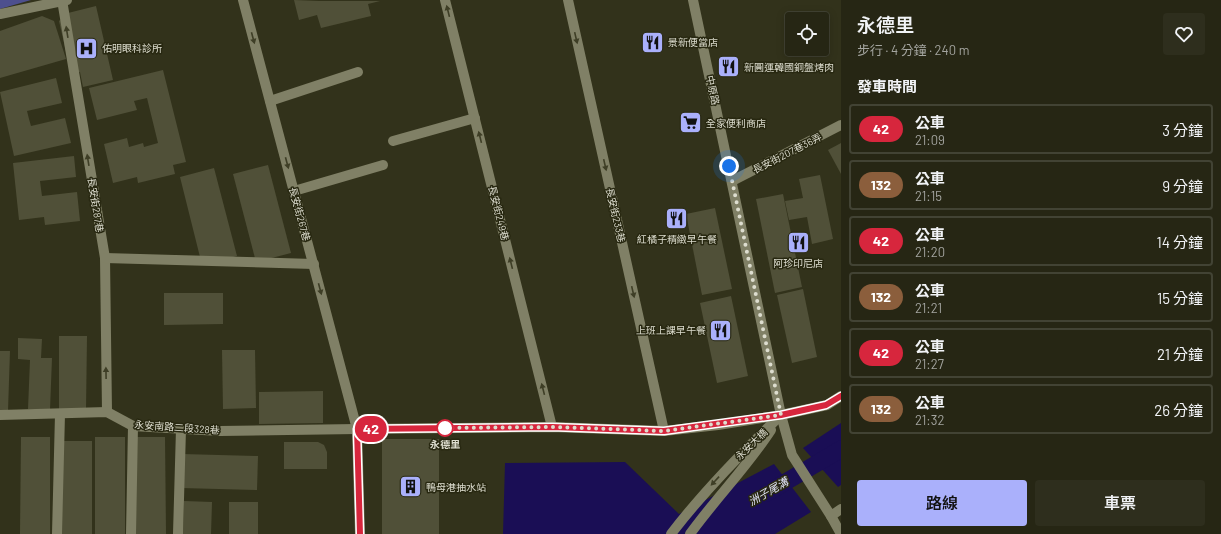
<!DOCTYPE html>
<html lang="zh-TW">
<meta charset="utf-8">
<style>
body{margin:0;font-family:Barlow,"Noto Sans TC",sans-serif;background:#2e2e1d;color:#f1f3f6;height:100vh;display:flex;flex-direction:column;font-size:15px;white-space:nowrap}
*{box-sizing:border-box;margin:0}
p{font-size:13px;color:#a4a5a0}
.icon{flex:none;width:22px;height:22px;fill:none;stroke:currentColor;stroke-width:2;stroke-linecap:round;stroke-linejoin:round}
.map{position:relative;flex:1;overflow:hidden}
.side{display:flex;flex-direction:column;background:#262614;width:380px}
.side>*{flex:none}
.badge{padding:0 8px;border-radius:13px;font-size:14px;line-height:26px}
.fabs{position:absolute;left:785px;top:12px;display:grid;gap:8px}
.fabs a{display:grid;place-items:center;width:44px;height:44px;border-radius:4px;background:#262614;box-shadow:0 2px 10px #0003,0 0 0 1px #424334;font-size:20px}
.you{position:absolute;width:20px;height:20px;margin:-10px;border:3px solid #fff;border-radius:50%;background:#1a73e8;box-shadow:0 0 0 6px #1a73e833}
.map>.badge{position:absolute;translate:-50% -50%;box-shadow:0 0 0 2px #fff}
h2{padding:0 16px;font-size:15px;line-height:36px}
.round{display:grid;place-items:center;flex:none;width:42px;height:42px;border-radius:4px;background:#2e2e1d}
.summary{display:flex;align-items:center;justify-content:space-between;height:68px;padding:0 16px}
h1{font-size:19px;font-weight:600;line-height:30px}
.button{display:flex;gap:8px;margin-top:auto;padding:8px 16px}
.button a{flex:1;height:46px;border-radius:4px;background:#aab0fb;color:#111;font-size:16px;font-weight:600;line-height:46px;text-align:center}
.button a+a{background:#2e2e1d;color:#f1f3f6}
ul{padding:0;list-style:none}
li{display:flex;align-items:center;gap:12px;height:50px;margin:0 8px 6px;padding:0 8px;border:2px solid #424334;border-radius:4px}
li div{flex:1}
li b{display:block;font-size:15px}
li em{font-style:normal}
li .badge{min-width:44px;font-weight:700;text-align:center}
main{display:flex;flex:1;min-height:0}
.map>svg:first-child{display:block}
</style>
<main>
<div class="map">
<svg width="841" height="534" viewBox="0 0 841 534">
<rect width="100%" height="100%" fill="#32321b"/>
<path fill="#4d4f8e" d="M 0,0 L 31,0 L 0,9 Z"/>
<g fill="#1a0e55">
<path d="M 841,423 L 841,485 L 838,487 L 803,448 Z"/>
<path d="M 625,462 L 679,514 L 774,464 L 811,512 L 775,534 L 503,534 L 505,463 Z"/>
</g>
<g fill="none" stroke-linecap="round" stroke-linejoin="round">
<path stroke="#1a0e55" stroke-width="17" d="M 767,493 L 841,449"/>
</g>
<g fill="#505038">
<path d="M 294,0 L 319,1 L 380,1 L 368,4 L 371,16 L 321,28 L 317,15 L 299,20 Z"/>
<path d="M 96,6 L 113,80 L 83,87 L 80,72 L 71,74 L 59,21 L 68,13 Z"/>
<path d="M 42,16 L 54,21 L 66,59 L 0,78 L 0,31 Z"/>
<path d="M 163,70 L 186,162 L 173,165 L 175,174 L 138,183 L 137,177 L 113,183 L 104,144 L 127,138 L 129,147 L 143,143 L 144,147 L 158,143 L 147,98 L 134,101 L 137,110 L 97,120 L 89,88 Z"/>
<path d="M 56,78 L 62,103 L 27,111 L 29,119 L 31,126 L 65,118 L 71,143 L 14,156 L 0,92 Z"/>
<path d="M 841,143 L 841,174 L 828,150 Z"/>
<path d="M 74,156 L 76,177 L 40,181 L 41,189 L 42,196 L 77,192 L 80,221 L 45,225 L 44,217 L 19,220 L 13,163 Z"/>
<path d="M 268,165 L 291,253 L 256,262 L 233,174 Z"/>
<path d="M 214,168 L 237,256 L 202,265 L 180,177 Z"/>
<path d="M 820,175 L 833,239 L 812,244 L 807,217 L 789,220 L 785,201 L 803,198 L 799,179 Z"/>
<path d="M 783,194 L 802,287 L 775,293 L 756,199 Z"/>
<path d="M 715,208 L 732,289 L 702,295 L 686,214 Z"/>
<path d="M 803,289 L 817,357 L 792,363 L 777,295 Z"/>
<path d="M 164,293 L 223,293 L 223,324 L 164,325 Z"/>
<path d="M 731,296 L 748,376 L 717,383 L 700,303 Z"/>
<path d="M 59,336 L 87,336 L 86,410 L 59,410 Z"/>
<path d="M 18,338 L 42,339 L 41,358 L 52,358 L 50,410 L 28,409 L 30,360 L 18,359 Z"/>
<path d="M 222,350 L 255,350 L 256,408 L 223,409 Z"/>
<path d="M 0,351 L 10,351 L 8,411 L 0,411 Z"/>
<path d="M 323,391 L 323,423 L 259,424 L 259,392 Z"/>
<path d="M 21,437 L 50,437 L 50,534 L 20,534 Z"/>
<rect x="95" y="437" width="30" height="97"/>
<path d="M 136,437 L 165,437 L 166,534 L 136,534 Z"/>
<rect x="382" y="439" width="57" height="95"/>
<rect x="62" y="441" width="30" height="93"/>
<path d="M 284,442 L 318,442 L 324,445 L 327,452 L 327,469 L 284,469 Z"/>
<path d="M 182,454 L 258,456 L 257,490 L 181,488 Z"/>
<path d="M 184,501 L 212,502 L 211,534 L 183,534 Z"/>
<rect x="229" y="502" width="29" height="32"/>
</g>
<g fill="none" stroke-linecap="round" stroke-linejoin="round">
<g stroke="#808066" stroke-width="10">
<path d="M 62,0 L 105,258 L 107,412"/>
<path d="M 243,0 L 357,429"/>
<path d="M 445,0 L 552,427"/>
<path d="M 568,0 L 664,431"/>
<path d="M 270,101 L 358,72"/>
<path d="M 393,141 L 475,118"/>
<path d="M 732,181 L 841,125"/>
<path d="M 294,191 L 383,165"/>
<path d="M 105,258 L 314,264"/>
<path d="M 831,516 L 841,534"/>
<path d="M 57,534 L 60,414"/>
<path d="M 131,534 L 133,426"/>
<path d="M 178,534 L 181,429"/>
</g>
<g stroke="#808066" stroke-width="10">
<path d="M 693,0 L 781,415 L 792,455 L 831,516 L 841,509"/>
<path d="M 0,14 L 67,0"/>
<path d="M 0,415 L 107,412 L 133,426 L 220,431 L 357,429"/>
<path d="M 360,534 L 357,429 L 552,427 L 664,431 L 718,425 L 781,415"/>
</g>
<g stroke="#808066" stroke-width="10">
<path d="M 781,415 L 827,405 L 841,396"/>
<path d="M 671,534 C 704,491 741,453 781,415"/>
<path d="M 690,534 C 716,498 747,467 771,430"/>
</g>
</g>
<defs><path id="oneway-solid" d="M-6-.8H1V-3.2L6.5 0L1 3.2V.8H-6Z"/></defs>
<g fill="#3e3e26">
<use href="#oneway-solid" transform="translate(448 11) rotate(-104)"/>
<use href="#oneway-solid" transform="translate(67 32) rotate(-99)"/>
<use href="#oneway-solid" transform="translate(253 38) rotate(75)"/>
<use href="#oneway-solid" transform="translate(576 38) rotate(77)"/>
<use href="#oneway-solid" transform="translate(480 137) rotate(-104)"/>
<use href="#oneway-solid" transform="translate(88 160) rotate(-99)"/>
<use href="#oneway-solid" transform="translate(287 163) rotate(75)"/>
<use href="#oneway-solid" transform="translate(605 165) rotate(77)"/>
<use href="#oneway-solid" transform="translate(511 263) rotate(-104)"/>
<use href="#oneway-solid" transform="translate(320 289) rotate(75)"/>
<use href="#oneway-solid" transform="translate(633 292) rotate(77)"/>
<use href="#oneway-solid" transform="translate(106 373) rotate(-91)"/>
<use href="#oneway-solid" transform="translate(543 389) rotate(-104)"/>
<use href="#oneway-solid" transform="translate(715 481) rotate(133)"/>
</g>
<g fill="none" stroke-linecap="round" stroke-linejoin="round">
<defs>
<path id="line" d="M 360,534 L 357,429 L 552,427 L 664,431 L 781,415 L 826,405 L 841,396"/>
</defs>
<use href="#line" stroke="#fff" stroke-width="9"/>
<use href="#line" stroke="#d7263d" stroke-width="6"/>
<path stroke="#ddddcf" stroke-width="4" stroke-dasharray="0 7.2" d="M 445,428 L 552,427 L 664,431 L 781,415 L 729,166"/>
</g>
<defs>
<symbol id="restaurant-square" viewBox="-11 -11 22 22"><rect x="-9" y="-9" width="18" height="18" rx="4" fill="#aab0fb" stroke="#282811"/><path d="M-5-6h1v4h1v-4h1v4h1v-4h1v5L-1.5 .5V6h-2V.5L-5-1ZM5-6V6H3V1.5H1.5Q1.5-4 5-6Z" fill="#111"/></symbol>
<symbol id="hospital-square" viewBox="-11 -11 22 22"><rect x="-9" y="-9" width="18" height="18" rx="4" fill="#aab0fb" stroke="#282811"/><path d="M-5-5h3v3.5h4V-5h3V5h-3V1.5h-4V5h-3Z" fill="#111"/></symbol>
<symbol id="supermarket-square" viewBox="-11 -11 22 22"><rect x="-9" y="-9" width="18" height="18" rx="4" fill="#aab0fb" stroke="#282811"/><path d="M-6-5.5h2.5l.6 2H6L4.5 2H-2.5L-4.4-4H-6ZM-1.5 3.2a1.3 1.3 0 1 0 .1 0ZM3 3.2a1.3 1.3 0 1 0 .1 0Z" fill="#111"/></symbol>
<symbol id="building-square" viewBox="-11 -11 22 22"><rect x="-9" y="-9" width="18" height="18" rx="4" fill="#aab0fb" stroke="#282811"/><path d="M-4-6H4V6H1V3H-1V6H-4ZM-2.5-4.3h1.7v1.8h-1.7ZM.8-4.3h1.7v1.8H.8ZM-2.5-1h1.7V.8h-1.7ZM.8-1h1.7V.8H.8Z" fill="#111"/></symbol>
</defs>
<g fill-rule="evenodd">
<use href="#restaurant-square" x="640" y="30" width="25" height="25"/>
<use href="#hospital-square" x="74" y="36" width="25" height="25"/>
<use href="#restaurant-square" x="716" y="54" width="25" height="25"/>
<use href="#supermarket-square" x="678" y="110" width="25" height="25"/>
<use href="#restaurant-square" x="664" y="206" width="25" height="25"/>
<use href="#restaurant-square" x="786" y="230" width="25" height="25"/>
<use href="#restaurant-square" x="708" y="318" width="25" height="25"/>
<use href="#building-square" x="398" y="474" width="25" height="25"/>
</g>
<circle fill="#fff" stroke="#d7263d" stroke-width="2" cx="445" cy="428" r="8"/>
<g text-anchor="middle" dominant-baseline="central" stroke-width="3" stroke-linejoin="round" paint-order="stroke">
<g font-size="10" fill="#ddddcf" stroke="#282811" text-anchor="start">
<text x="668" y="42">景新便當店</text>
<text x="102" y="48">佑明眼科診所</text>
<text x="744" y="67">新圓運韓國銅盤烤肉</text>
<text x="706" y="123">全家便利商店</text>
<text x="677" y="239" text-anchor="middle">紅橘子精緻早午餐</text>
<text x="798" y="263" text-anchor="middle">阿珍印尼店</text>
<text x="706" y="330" text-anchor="end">上班上課早午餐</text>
<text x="426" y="487">鴨母港抽水站</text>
</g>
<g font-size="10" fill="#ddddcf" stroke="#282811">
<text transform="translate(713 90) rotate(78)">中原路</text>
<text transform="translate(787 153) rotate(-27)">長安街207巷36弄</text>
<text transform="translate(96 205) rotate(81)">長安街287巷</text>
<text transform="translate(499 213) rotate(76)">長安街249巷</text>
<text transform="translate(300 214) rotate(75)">長安街267巷</text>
<text transform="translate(616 215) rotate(77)">長安街233巷</text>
<text transform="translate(177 427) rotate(4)">永安南路二段328巷</text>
<text transform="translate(751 444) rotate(-44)">永安大橋</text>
</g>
<g font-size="10" font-weight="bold" fill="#ddddcf" stroke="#282811">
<text x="445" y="444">永德里</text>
</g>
<g font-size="11" font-style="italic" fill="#dfe1f7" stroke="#282811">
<text transform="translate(768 491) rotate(-30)">洲子尾溝</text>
</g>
</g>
</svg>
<div class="fabs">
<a><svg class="icon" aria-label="locate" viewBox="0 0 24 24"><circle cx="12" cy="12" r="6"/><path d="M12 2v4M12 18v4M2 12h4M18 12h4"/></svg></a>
</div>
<div class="you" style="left:729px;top:166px"></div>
<b class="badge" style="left:371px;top:429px;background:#d7263d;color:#fff">42</b>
</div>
<section class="side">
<div class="summary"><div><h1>永德里</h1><p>步行 · 4 分鐘 · 240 m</p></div><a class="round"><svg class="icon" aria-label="heart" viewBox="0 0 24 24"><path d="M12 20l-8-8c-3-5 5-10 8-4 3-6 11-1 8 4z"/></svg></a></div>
<h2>發車時間</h2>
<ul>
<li><span class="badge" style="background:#d7263d;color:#fff">42</span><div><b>公車</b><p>21:09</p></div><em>3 分鐘</em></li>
<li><span class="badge" style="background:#8b5e3c;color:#fff">132</span><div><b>公車</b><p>21:15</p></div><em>9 分鐘</em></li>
<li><span class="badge" style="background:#d7263d;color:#fff">42</span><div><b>公車</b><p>21:20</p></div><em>14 分鐘</em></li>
<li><span class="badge" style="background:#8b5e3c;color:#fff">132</span><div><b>公車</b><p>21:21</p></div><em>15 分鐘</em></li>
<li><span class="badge" style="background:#d7263d;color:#fff">42</span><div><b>公車</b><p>21:27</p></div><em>21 分鐘</em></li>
<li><span class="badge" style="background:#8b5e3c;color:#fff">132</span><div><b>公車</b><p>21:32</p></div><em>26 分鐘</em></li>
</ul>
<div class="button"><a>路線</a><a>車票</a></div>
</section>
</main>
